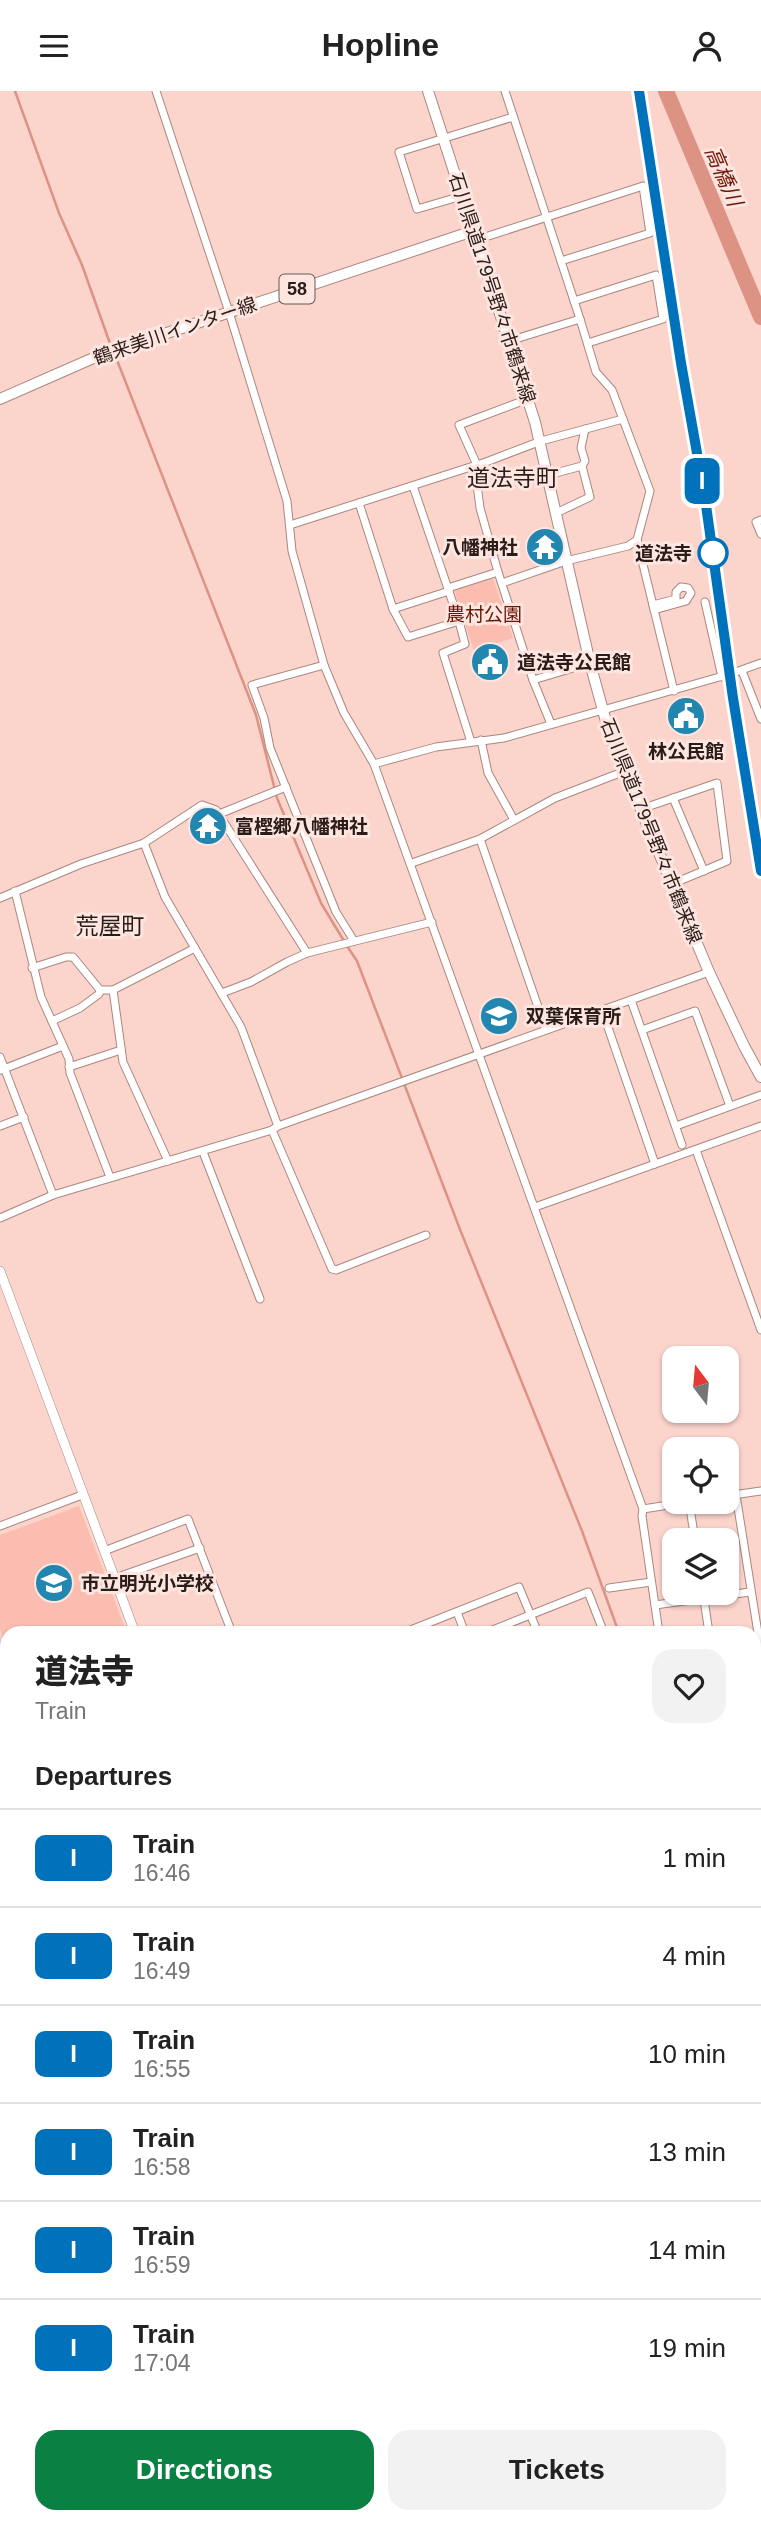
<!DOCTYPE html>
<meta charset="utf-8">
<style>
body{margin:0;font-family:Helvetica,"Noto Sans JP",sans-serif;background:#f2f2f2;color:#222;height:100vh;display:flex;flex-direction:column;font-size:26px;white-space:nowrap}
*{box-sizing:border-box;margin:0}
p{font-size:23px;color:#767676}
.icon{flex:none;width:38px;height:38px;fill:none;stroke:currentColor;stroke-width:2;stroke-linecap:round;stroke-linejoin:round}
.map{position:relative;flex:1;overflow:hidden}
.drawer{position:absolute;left:0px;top:1535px;width:761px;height:898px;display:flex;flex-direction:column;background:#fff;border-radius:21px 21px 0 0;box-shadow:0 2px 5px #0004}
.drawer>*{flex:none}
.badge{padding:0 14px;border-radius:10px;font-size:24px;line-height:46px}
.needle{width:46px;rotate:344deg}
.buttons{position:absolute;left:662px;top:1255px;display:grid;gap:14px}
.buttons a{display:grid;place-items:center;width:77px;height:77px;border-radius:14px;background:#fff;box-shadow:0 2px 5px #0004;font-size:35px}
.map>.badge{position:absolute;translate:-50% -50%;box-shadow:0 0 0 4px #fff}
h2{padding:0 35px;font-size:26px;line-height:63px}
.round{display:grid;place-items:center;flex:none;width:74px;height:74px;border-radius:21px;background:#f2f2f2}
.summary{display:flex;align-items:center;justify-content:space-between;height:119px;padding:0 35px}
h1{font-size:33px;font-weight:800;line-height:52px}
.primary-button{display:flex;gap:14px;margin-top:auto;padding:14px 35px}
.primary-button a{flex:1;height:80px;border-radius:21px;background:#0b8043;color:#fff;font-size:28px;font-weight:800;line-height:80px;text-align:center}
.primary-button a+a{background:#f2f2f2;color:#222}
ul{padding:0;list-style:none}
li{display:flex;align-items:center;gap:21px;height:98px;padding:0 35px;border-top:2px solid #e0e0e0}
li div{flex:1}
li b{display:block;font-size:26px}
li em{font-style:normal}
li .badge{min-width:77px;font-weight:700;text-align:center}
header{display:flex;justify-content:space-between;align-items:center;height:91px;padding:0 35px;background:#fff;font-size:32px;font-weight:800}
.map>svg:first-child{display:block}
</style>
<header><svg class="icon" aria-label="menu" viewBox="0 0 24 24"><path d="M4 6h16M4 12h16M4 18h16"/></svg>Hopline<svg class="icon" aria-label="person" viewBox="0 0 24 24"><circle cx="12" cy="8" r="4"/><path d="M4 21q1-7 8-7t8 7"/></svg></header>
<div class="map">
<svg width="761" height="2431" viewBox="0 0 761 2431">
<rect width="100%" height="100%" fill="#fbd4cc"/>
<g fill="#fbbdb0">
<path d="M 493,487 L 513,547 L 474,560 L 454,499 Z"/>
<path d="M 79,1415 L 127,1542 L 7,1542 L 7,1557 L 0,1539 L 0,1444 Z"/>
</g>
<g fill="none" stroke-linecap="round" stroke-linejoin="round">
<g stroke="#dd9383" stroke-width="2.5">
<path d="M 15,0 L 59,122 L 82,174 L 112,258"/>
<path d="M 115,264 L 256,624 L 277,707 L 321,812 L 344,850"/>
<path d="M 347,855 L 357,870 L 461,1141 L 582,1440 L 619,1542"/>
<path d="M 0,1590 L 7,1613"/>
<path d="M 754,1833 L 758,1844 L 761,1879"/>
<path d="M 338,2426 L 340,2431"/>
<path d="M 28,2431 L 40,2426"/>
<path d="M 395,2431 L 404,2426"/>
</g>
<path stroke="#dd9383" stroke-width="16" d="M 666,0 L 761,226"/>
<defs>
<g id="minor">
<path d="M 156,0 L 229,221 L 287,410 L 292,460 L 324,574 L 344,622 L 374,673"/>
<path d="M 505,0 L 580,228"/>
<path d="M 462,105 L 417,118 L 399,61 L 513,26"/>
<path d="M 476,149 L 643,95 L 650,142 L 561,170"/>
<path d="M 574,210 L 656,184 L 663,228 L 588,252"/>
<path d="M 548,384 L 582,375"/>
<path d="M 359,412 L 393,518 L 408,546 L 459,530 L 413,395"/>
<path d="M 556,422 L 590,406 L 582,375 L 585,370 L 581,357 L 585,338"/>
<path d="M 761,429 L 756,431 L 761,443"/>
<path d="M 290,434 L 486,371 L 541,350 L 623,328"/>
<path d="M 637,449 L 674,600"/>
<path d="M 498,481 L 533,589 L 551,633"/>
<path d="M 502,492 L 566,470 L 628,455 L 637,449 L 650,400 L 612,299 L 596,281 L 580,228 L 509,250"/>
<path d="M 448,497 L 498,481 L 480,417 L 475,378 L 477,374 L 459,334 L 528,308"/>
<path d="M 705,511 L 722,586"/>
<path d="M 653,514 L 676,508 L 676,501 L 681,496 L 688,497 L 691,502 L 686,510 L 654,519"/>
<path d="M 393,518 L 449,500"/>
<path d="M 459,530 L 465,553 L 443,562 L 471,651"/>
<path d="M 324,574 L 252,594 L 264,627 L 270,657 L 336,821 L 354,850"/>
<path d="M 742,580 L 761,628"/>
<path d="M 533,589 L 590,572"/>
<path d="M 481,649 L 488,682 L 514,729"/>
<path d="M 673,707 L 704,780"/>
<path d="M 641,718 L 717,692 L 727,770 L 672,793"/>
<path d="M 219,723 L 286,696"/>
<path d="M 480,748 L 546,939"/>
<path d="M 144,752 L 165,806 L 241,936 L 278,1035"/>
<path d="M 412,772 L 480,748 L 555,707 L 625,680"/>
<path d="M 15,800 L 41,906 L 69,968 L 70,982 L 110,1086"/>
<path d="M 0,807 L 81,773 L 144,752 L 202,714 L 216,719 L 307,862"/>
<path d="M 32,877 L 66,866 L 73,866 L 100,899 L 113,899"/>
<path d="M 222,902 L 251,891 L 287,871 L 307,862 L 432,831"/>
<path d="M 631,909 L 682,1054"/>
<path d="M 602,919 L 655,1073"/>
<path d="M 52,930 L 80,917 L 99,903 L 100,899"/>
<path d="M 642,939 L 695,920 L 730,1015"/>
<path d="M 0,966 L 53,1104"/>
<path d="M 69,976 L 121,959"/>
<path d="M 1,979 L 63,955"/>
<path d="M 0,1035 L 24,1026"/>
<path d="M 676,1035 L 761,1004"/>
<path d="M 272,1039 L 332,1178 L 336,1179 L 426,1144"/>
<path d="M 696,1059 L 761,1239"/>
<path d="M 203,1061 L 260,1208"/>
<path d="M 168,1070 L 123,971 L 113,899 L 195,857"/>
<path d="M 535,1116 L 761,1035"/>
<path d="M 0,1127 L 53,1104 L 272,1039 L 278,1035 L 709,881"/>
<path d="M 736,1404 L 761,1561"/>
<path d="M 726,1405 L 761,1400"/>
<path d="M 689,1411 L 695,1449"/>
<path d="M 643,1418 L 694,1410"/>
<path d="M 0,1435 L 82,1404"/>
<path d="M 104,1460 L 188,1428 L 232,1542"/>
<path d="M 115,1487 L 200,1457"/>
<path d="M 609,1497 L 651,1491"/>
<path d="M 703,1502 L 709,1542"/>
<path d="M 655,1514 L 750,1501"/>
<path d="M 457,1521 L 465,1542"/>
<path d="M 403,1542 L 519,1496 L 538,1542"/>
<path d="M 485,1542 L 588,1501 L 604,1542"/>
<path d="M 659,1542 L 642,1425 L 643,1418 L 374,673 L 436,656 L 504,647 L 730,583 L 761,572"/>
<path d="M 0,1622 L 7,1640"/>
<path d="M 0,1685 L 7,1682"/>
<path d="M 754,1703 L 761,1700"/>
<path d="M 0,1749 L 7,1746"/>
<path d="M 754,1757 L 761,1755"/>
<path d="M 0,1802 L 7,1799"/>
<path d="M 756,1812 L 761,1829"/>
<path d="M 0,1846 L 7,1843"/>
<path d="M 0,1992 L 7,1989"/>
<path d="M 0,2012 L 7,2020"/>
<path d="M 0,2104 L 7,2100"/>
<path d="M 0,2140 L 7,2156"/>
<path d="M 0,2209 L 7,2209"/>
<path d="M 754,2233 L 761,2242"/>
<path d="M 761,2242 L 761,2253"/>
<path d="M 0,2375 L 7,2392"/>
<path d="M 653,2426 L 655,2431"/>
<path d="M 685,2426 L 687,2431"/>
<path d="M 738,2426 L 740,2431"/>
</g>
<g id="tertiary">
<path d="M 0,1180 L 135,1542"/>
<path d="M 754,1593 L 761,1592"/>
<path d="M 0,1918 L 7,1915"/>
<path d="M 754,2119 L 761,2117"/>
<path d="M 493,2426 L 495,2431"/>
<path d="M 7,2431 L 20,2426"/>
</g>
<path id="secondary" d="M 428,0 L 535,331 L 590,572 L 610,645 L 709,881 L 744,955 L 761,986"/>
<path id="primary" d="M 0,308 L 98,265 L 473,140"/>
</defs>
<use href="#minor" stroke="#aa877f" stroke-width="9"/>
<use href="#tertiary" stroke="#aa877f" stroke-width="10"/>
<use href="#secondary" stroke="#aa877f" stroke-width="12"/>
<use href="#primary" stroke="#aa877f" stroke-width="12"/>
<use href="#minor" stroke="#fff" stroke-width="7"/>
<use href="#tertiary" stroke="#fff" stroke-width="9"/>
<use href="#secondary" stroke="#fff" stroke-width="10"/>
<use href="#primary" stroke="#fff" stroke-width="10"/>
<defs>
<path id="rail" d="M 639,0 L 681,272 L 705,407 L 747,696 L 761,779"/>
</defs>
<use href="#rail" stroke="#4c3a36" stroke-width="5"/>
<use href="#rail" stroke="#fde5e0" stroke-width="2.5" stroke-dasharray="8" stroke-linecap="butt"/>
</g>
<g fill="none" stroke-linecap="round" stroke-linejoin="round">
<defs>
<path id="line" d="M 639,0 L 681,272 L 705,407 L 733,607 L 761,780"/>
</defs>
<use href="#line" stroke="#fff" stroke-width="16"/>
<use href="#line" stroke="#0072bc" stroke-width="10"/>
</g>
<defs>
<symbol id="temple-disc" viewBox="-11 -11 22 22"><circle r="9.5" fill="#2186b0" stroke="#fde5e0"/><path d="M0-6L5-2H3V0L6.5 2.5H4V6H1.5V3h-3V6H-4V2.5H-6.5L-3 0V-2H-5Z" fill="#fff"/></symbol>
<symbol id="civic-disc" viewBox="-11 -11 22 22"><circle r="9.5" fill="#2186b0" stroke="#fde5e0"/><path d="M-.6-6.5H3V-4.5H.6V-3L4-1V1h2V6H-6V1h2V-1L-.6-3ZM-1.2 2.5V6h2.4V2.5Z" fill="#fff"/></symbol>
<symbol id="school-disc" viewBox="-11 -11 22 22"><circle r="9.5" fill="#2186b0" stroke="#fde5e0"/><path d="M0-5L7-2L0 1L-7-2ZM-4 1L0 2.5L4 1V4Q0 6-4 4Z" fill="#fff"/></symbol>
</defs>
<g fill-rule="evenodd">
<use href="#temple-disc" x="523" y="434" width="44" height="44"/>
<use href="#civic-disc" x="468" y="549" width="44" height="44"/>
<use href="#civic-disc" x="664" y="603" width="44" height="44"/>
<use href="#temple-disc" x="186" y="713" width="44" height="44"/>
<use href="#school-disc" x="477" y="903" width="44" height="44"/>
<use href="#school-disc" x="32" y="1470" width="44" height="44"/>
</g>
<circle fill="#fff" stroke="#0072bc" stroke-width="3.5" cx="713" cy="462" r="14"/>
<g text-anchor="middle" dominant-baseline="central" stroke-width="6" stroke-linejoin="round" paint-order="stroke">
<rect fill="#fde5e0" stroke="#695855" stroke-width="2" x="279.5" y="183.5" width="35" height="29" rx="5"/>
<g font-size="18" font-weight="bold" fill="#2a1c19">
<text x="297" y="198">58</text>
</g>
<g font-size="19" fill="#2a1c19" stroke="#fde5e0">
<text transform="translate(492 197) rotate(72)">石川県道179号野々市鶴来線</text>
<text transform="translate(175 240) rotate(-19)">鶴来美川インター線</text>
<text transform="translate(651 740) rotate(68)">石川県道179号野々市鶴来線</text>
</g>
<g font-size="19" font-weight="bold" fill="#2a1c19" stroke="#fde5e0" text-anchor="start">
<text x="518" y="456" text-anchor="end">八幡神社</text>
<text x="517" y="571">道法寺公民館</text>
<text x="686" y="660" text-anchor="middle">林公民館</text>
<text x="235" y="735">富樫郷八幡神社</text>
<text x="526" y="925">双葉保育所</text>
<text x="81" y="1492">市立明光小学校</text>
</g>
<g font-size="19" font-weight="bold" fill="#2a1c19" stroke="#fde5e0" text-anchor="end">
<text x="692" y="462">道法寺</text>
</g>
<g font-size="19" fill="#6b1304" stroke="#fde5e0">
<text x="484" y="523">農村公園</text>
</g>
<g font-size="21" font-style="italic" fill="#701909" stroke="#fde5e0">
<text transform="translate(724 85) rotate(67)">高橋川</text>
</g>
<g font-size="23" fill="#2a1c19" stroke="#fde5e0">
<text x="513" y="387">道法寺町</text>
<text x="110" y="835">荒屋町</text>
</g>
</g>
</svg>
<div class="buttons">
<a><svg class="needle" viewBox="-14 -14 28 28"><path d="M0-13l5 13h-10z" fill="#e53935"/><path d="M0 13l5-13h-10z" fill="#767676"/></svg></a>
<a><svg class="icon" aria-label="locate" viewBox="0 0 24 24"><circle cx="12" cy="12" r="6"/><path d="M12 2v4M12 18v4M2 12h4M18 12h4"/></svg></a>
<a><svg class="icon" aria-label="layers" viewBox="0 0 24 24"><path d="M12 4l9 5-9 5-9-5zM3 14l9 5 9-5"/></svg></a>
</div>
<b class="badge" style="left:702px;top:390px;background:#0072bc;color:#fff">I</b>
<section class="drawer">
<div class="summary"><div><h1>道法寺</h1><p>Train</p></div><a class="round"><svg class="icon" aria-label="heart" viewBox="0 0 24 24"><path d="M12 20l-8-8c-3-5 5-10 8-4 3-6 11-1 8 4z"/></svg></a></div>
<h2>Departures</h2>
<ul>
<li><span class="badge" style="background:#0072bc;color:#fff">I</span><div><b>Train</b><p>16:46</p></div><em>1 min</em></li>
<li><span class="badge" style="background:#0072bc;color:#fff">I</span><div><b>Train</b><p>16:49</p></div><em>4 min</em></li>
<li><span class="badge" style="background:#0072bc;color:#fff">I</span><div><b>Train</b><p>16:55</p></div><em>10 min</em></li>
<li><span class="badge" style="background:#0072bc;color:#fff">I</span><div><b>Train</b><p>16:58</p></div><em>13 min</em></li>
<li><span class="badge" style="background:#0072bc;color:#fff">I</span><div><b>Train</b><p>16:59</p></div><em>14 min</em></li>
<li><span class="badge" style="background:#0072bc;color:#fff">I</span><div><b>Train</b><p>17:04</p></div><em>19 min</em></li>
</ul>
<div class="primary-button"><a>Directions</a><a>Tickets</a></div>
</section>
</div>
